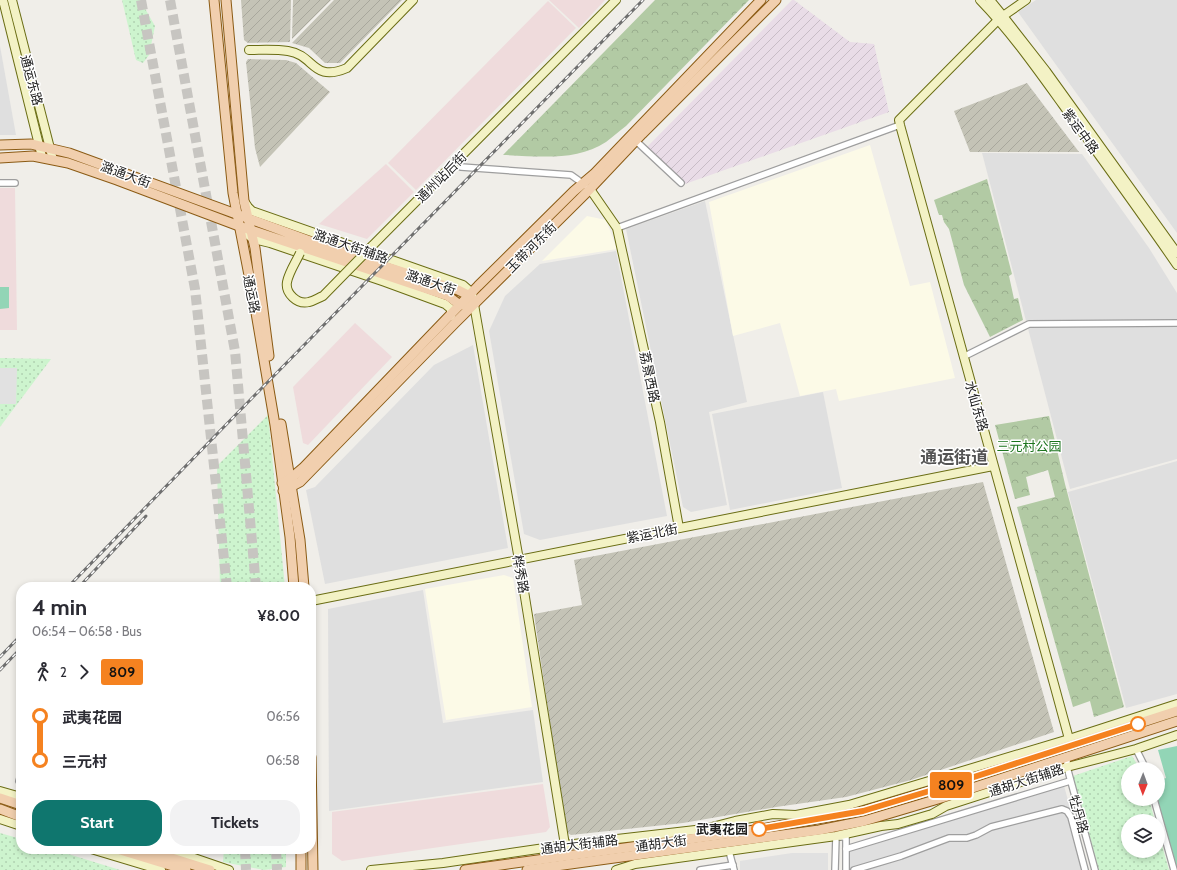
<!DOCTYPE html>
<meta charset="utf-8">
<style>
body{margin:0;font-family:Cabin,"Noto Sans SC",sans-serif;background:#f2f2f3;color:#2b2b33;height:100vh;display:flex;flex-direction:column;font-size:15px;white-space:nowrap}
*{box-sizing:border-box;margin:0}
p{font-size:13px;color:#7c7c81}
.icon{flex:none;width:22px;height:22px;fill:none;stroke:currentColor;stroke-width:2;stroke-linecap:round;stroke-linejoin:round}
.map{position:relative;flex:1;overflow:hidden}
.sheet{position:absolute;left:16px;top:582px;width:300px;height:272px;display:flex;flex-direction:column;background:#fff;border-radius:16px;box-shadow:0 2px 6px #0003}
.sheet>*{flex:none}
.badge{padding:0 8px;border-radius:3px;font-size:14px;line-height:26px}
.needle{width:26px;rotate:181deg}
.fabs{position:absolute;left:1121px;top:762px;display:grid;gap:8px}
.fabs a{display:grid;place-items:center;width:44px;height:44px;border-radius:50%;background:#fff;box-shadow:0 2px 6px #0003;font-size:20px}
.map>.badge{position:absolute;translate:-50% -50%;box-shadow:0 0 0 2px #fff}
.legs{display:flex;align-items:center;gap:6px;height:44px;padding:0 16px;font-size:13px}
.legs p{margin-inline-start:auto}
.overview{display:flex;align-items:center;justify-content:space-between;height:68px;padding:0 16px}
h1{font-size:22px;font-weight:700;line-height:30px}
.cta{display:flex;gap:8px;margin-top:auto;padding:8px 16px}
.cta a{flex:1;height:46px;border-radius:16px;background:#0f766e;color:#fff;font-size:16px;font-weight:700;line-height:46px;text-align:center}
.cta a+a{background:#f2f2f3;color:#2b2b33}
ul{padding:0 16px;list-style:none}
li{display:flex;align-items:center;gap:14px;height:44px;font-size:15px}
li i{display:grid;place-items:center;width:6px;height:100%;margin:0 5px;background:currentColor}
li i::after{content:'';width:10px;height:10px;margin:-5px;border:3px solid;border-radius:50%;background:#fff}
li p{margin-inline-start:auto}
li:first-child i{background:linear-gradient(#0000 50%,currentColor 0)}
li:last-child i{background:linear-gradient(currentColor 50%,#0000 0)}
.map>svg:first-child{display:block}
</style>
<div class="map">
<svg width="1177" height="870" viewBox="0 0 1177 870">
<defs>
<pattern id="industrial-furrows" width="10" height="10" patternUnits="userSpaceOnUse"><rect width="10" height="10" fill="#e9dce7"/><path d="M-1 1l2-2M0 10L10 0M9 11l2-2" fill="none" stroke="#c8bcc6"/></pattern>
<pattern id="construction-furrows" width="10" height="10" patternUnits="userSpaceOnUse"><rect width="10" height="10" fill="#c4c3b6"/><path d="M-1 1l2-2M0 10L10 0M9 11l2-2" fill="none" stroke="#a8a79c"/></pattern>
<pattern id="forest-crowns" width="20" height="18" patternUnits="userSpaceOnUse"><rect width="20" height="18" fill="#b2caa4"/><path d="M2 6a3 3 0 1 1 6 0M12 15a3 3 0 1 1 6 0" fill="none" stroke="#99ad8d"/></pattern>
<pattern id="park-dots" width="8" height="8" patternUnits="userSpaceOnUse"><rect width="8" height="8" fill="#cdf4ce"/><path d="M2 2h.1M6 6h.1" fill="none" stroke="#b0d1b1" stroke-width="1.8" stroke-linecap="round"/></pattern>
</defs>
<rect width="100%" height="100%" fill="#f0eee9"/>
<g fill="#dfdfdf">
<path d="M 1036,0 L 1177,0 L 1177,233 L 1018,12 Z"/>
<path d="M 0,46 L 16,135 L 0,135 Z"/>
<path d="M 982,153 L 1082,154 L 1149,248 L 1177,293 L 1177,459 L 1070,489 Z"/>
<path d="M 705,201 L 747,402 L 709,412 L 727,505 L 691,512 L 683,507 L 626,229 Z"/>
<path d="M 616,251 L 667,516 L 540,540 L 524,534 L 489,331 L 505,296 L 540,264 Z"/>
<path d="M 473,345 L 508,548 L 325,584 L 306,490 L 315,487 L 434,365 Z"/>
<path d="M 823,392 L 842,488 L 730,510 L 712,414 Z"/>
<path d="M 1177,461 L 1177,694 L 1126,708 L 1068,492 Z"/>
<path d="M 423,590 L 443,723 L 533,710 L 543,782 L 329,811 L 328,609 Z"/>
<path d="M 1063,782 L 1087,870 L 844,870 L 844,847 Z"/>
</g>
<g fill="#efdbdc">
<path d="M 549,0 L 605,0 L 579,28 Z"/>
<path d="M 548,1 L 576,28 L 416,190 L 388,163 Z"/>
<path d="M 386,164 L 414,192 L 367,239 L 319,224 Z"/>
<path d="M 0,188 L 15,188 L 17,330 L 0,330 Z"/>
<path d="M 355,323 L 392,357 L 308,445 L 303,443 L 293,387 Z"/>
<path d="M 543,784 L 550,827 L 546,832 L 342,861 L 332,854 L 332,812 Z"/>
</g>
<path fill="url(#industrial-furrows)" d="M 792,0 L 794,0 L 850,42 L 874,44 L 889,112 L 685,184 L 646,148 Z"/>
<g fill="#fcfae7">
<path d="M 870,145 L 910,286 L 930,282 L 955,378 L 839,401 L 836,389 L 800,396 L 780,323 L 733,336 L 709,202 Z"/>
<path d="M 587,216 L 606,220 L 617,249 L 542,261 Z"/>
<path d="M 504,575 L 513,578 L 532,707 L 446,720 L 425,589 Z"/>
</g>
<g fill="url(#construction-furrows)">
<path d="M 241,0 L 291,0 L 290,42 L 248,43 L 244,40 Z"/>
<path d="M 293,0 L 331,0 L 292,39 Z"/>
<path d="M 334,0 L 402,0 L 340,63 L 325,63 L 309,48 L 292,43 Z"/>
<path d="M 248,59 L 286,60 L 296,63 L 330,92 L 260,167 L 255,148 L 246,62 Z"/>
<path d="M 1027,83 L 1079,152 L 970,152 L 954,111 Z"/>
<path d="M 983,482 L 1054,732 L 911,780 L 846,797 L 776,807 L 683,823 L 571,835 L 566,832 L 534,614 L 582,605 L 574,560 Z"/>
</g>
<g fill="url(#forest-crowns)">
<path d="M 655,0 L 749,0 L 626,126 C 619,131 613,137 606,142 C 576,162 537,156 503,155 Z"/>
<path d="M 987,179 L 1012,274 L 1009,276 L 1014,299 L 1018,298 L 1023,320 L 990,337 L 964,285 L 949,229 L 944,222 L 942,215 L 939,215 L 934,200 Z"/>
<path d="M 1049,416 L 1065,484 L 1124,707 L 1094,717 L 1090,701 L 1073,707 L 1017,507 L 1055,497 L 1048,470 L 1026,477 L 1030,495 L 1015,499 L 995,425 Z"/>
</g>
<g fill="url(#park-dots)">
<path d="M 122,0 L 142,0 L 143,5 L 155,26 L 149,55 L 143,63 L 136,60 Z"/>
<path d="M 0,358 L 51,359 L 0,427 Z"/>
<path d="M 268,415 L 285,587 L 220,587 L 217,466 Z"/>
<path d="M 1132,756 L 1140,769 L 1128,769 L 1128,799 L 1149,799 L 1155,821 L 1128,821 L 1128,851 L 1158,851 L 1158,831 L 1169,870 L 1099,870 L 1073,776 Z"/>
<path d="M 0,833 L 21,839 L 21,849 L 52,849 L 120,870 L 0,870 Z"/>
<path d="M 224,849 L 286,849 L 286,867 L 264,870 L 223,862 Z"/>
</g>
<g fill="#92d5b6">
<path d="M 0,287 L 9,287 L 9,308 L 0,309 Z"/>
<path d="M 1177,746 L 1177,868 L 1164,826 L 1157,799 L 1158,781 L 1166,778 L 1158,750 Z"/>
</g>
<g fill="#e1e1e1">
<path d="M 0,368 L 17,368 L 16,404 L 0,404 Z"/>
<path d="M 792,853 L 828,853 L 828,870 L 740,870 L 740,861 Z"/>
</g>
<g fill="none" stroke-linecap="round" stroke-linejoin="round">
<g stroke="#c7c5c1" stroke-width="10" stroke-dasharray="10 5" stroke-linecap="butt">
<path d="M 141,0 L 195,289 L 227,587"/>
<path d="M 170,0 L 235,351 L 256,587"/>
<path d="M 245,849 L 246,870"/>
<path d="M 276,849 L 277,870"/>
</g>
<defs>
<g id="street">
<path d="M 636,141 L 681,183"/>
<path d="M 461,167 L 571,175 L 585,185"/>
<path d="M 0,183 L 15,183"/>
<path d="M 617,228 L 900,125"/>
<path d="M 963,357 L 1029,324 L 1177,323"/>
<path d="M 1136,749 L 1146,769"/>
<path d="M 1067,757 L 1067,767 L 1095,870"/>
<path d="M 21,775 L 19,781 L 21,782"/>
<path d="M 1154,799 L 1174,870"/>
<path d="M 840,837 L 846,837 L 846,870"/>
<path d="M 846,849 L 1070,781"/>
<path d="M 728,850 L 729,851 L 734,870"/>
<path d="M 700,870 L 733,865"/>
<path d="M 835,870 L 836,836"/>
<path d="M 854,870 L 901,856 L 949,838 L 967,838 L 976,835 L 991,827 L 1062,809 L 1067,811 L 1071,817 L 1085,870"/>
</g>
<g id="secondary">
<path d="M 3,0 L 42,157"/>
<path d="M 12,0 L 53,160"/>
<path d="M 980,0 C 1011,32 1037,69 1063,105 C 1101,158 1140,211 1177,265"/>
<path d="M 990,0 L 1003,16 L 1046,71 L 1177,253"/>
<path d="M 1003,16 L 1026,0"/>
<path d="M 998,20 L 899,120 L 900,125 L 1054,684 L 1069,739 L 1068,744"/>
<path d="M 249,50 C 262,50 275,49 288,51 C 315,55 312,83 347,68 L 413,0"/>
<path d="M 590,189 L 617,228 L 660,422 L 679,528"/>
<path d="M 244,201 L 248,207 L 252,211 L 463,285 L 472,293 L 519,560 L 565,845"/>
<path d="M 248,235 L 253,239 L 270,243 L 385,282 L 445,304 L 451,309 L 451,316"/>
<path d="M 372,246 L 616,0"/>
<path d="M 311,601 L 993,466"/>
<path d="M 0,791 L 21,797"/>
<path d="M 0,819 L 21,826"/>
<path d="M 91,849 L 161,870"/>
<path d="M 168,849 L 229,870"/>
<path d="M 371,870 L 443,863 L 565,845 L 704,829 L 735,821 L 773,814 L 796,815 L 849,805 L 1069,739 L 1177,704"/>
<path d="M 616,870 L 635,864 L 836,836 L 881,826 L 898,824 L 932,814 L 946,806 L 1067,767 L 1136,749 L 1177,735"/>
</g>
<g id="primary">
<path d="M 214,0 L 233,193 L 254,301 L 275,425 L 290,537 L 294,587"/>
<path d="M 226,0 L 244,201 L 255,248 L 269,356"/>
<path d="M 0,145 L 31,144 L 69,153 L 332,249 L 458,290 L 470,296 L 475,303 L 460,305 L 448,296 L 239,226 L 117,180 L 68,163 L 33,156 L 0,158"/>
<path d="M 281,424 L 300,540 L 304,587"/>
<path d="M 282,483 L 290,479 L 303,468 L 478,286 L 574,191 L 594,174 L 761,0"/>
<path d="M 283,491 L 300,482 L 455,323 L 590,189 L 642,134 L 776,0"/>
<path d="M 311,757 L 313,870"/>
<path d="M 0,798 L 21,805"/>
<path d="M 0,809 L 21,817"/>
<path d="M 117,849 L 186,870"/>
<path d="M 143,849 L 210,870"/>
<path d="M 301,849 L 301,870"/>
<path d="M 465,870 L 755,830 L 863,811 L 946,786 L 1177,711"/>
<path d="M 527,870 L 819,830 L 864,821 L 948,796 L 1177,721"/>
</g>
</defs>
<use href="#street" stroke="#9e9e9e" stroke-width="8"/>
<use href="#secondary" stroke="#6a6d14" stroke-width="10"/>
<use href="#primary" stroke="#8b5b14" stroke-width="11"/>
<use href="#street" stroke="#fff" stroke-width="5.5"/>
<use href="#secondary" stroke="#f3f2c5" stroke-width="8"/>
<use href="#primary" stroke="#f1cfae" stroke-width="9"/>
<defs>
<g id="rail">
<path d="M 68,587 L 255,395 L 643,0"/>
<path d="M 79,587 L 146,516"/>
<path d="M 0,657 L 21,635"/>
<path d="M 0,670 L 21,648"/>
</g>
</defs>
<use href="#rail" stroke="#6f6f6f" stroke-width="3"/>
<use href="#rail" stroke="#fff" stroke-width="1.5" stroke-dasharray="4.5" stroke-linecap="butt"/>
<defs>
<path id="secondary-bridge" d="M 300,253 C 296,262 289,272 287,282 C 285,293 297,305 309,302 C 314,301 318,298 323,296 L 372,246"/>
</defs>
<use href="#secondary-bridge" stroke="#6a6d14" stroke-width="10" stroke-linecap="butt"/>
<use href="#secondary-bridge" stroke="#f3f2c5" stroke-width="8"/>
</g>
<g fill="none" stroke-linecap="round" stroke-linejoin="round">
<defs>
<path id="line-1" d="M 759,829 L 863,811 L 946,786 L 1138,724"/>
</defs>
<use href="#line-1" stroke="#fff" stroke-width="9"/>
<use href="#line-1" stroke="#f58220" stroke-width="6"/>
</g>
<g fill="#fff" stroke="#f58220" stroke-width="2">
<circle cx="1138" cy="724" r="7"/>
<circle cx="759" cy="829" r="7"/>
</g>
<g text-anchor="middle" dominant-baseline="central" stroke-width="3" stroke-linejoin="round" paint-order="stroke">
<g font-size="13" fill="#212121" stroke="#fff">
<text transform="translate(32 80) rotate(75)">通运东路</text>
<text transform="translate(1081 131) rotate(54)">紫运中路</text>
<text transform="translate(126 174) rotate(20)">潞通大街</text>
<text transform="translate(441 177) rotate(-45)">通州站后街</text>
<text transform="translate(351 246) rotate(19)">潞通大街辅路</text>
<text transform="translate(531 247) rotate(-45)">玉带河东街</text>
<text transform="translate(431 282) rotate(19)">潞通大街</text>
<text transform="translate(252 294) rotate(79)">通运路</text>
<text transform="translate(650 377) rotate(78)">荔景西路</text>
<text transform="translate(977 406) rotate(74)">水仙东路</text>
<text transform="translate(652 533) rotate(-11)">紫运北街</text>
<text transform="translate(521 574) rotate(80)">桦秀路</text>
<text transform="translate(1026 780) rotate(-18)">通胡大街辅路</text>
<text transform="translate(1079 814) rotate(74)">牡丹路</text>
<text transform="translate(661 843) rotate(-8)">通胡大街</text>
<text transform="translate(579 844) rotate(-7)">通胡大街辅路</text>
</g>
<g font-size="13" fill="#1b741c" stroke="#fff">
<text x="1029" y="446">三元村公园</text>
</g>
<g font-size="13" font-weight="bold" fill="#212121" stroke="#fff" text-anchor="end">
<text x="748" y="829">武夷花园</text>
</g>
<g font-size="17" font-weight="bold" fill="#545454" stroke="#fff">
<text x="954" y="457">通运街道</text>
</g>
</g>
</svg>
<div class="fabs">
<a><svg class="needle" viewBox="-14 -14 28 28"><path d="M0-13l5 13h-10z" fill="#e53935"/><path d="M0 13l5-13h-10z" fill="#7c7c81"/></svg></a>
<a><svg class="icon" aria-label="layers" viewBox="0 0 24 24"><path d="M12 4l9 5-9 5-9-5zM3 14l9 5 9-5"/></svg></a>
</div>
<b class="badge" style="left:951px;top:785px;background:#f58220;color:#111">809</b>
<section class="sheet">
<div class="overview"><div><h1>4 min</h1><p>06:54 – 06:58 · Bus</p></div><b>¥8.00</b></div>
<div class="legs"><svg class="icon" aria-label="walk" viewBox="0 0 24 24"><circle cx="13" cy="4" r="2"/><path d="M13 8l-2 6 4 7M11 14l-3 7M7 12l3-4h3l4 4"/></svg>2<svg class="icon" aria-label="forward" viewBox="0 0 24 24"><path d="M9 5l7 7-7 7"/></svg><b class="badge" style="background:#f58220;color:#111">809</b></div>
<ul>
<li><i style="color:#f58220"></i><b>武夷花园</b><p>06:56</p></li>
<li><i style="color:#f58220"></i><b>三元村</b><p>06:58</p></li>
</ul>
<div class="cta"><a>Start</a><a>Tickets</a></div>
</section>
</div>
